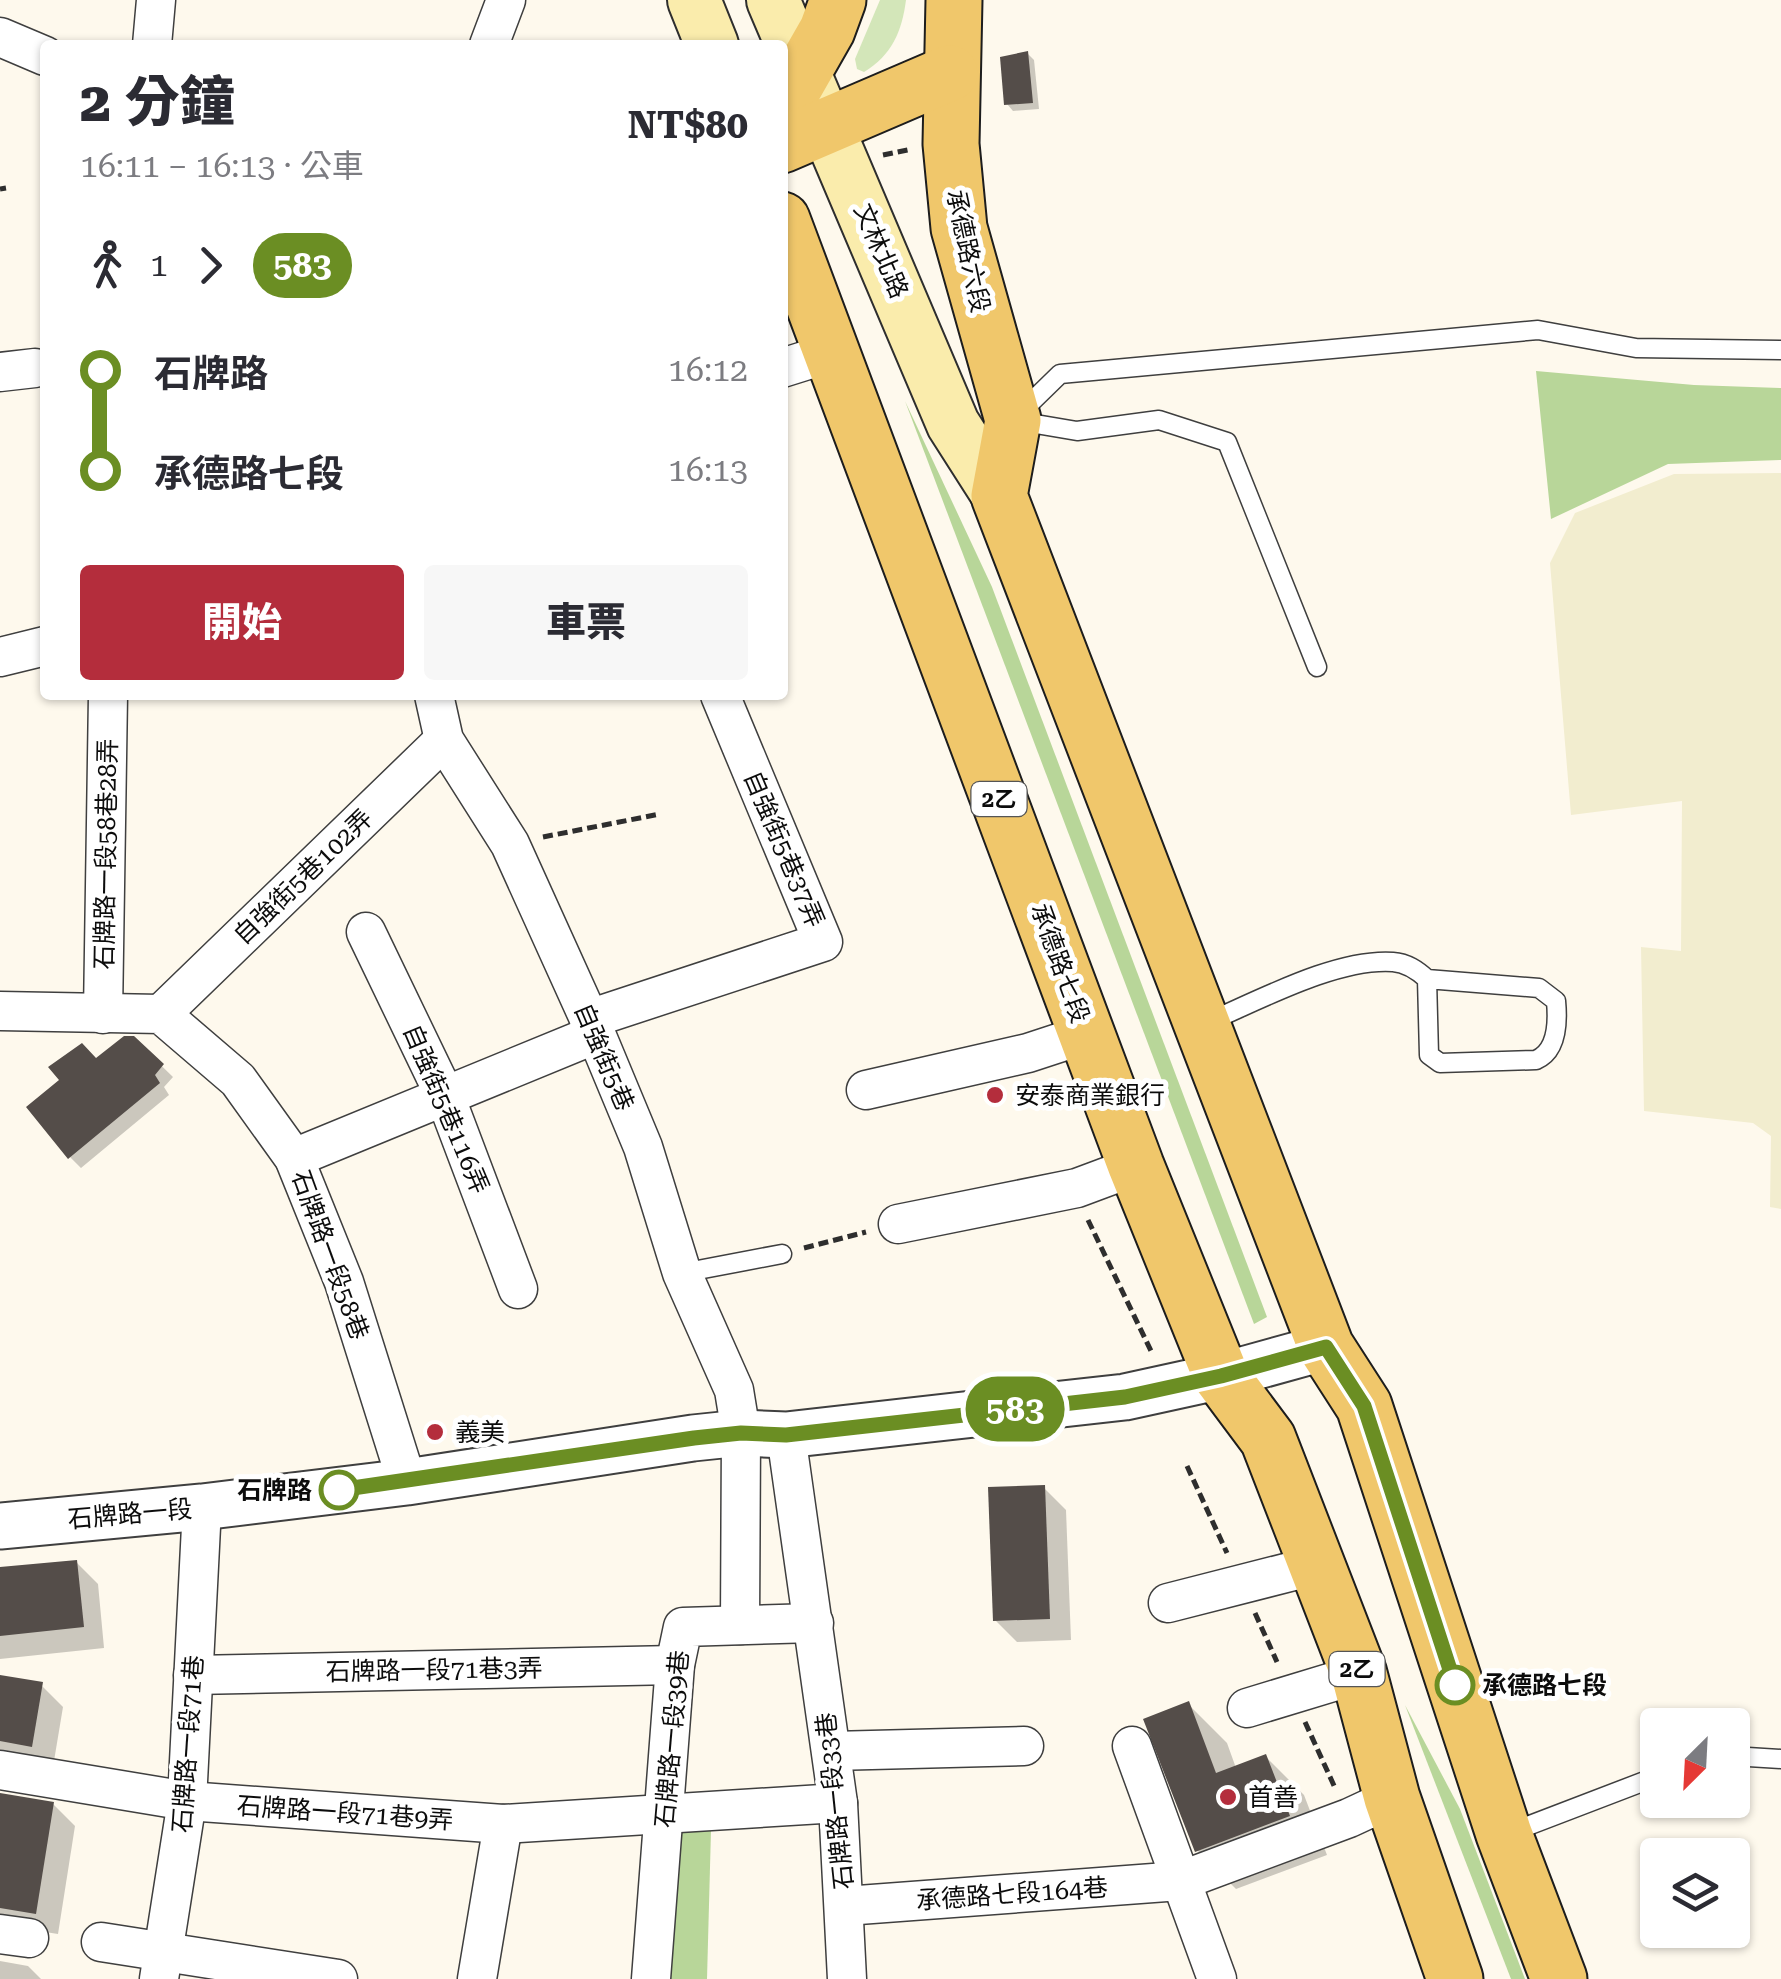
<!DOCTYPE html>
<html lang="zh-TW">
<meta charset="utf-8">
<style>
body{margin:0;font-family:"Roboto Serif","Noto Sans TC",serif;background:#f7f7f7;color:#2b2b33;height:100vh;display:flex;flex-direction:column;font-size:38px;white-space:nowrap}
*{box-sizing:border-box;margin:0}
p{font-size:32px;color:#7c7c81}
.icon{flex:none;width:55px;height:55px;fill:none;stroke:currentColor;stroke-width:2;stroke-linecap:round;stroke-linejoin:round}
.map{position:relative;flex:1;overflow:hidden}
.drawer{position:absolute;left:40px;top:40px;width:748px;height:660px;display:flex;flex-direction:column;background:#fff;border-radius:10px;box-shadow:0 2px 8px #0004}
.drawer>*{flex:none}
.badge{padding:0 20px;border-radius:32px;font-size:35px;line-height:65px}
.needle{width:65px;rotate:204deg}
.fabs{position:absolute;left:1640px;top:1708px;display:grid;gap:20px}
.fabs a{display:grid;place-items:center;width:110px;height:110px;border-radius:10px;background:#fff;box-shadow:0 2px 8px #0004;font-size:50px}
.map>.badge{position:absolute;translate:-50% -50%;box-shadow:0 0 0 5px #fff}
.legs{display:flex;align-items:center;gap:15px;height:110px;padding:0 40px;font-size:32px}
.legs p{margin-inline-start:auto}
.head{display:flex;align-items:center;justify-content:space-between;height:170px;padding:0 40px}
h1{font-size:55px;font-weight:800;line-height:75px}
.button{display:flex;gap:20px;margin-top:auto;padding:20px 40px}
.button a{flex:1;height:115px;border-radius:10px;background:#b42d3c;color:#fff;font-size:40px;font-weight:800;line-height:115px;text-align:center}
.button a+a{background:#f7f7f7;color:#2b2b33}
ul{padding:0 40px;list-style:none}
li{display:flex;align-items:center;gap:35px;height:100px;font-size:38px}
li i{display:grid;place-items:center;width:15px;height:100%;margin:0 12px;background:currentColor}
li i::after{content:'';width:25px;height:25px;margin:-12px;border:8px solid;border-radius:50%;background:#fff}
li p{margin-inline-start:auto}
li:first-child i{background:linear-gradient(#0000 50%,currentColor 0)}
li:last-child i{background:linear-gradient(currentColor 50%,#0000 0)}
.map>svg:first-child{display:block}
</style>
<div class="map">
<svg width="1781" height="1979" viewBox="0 0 1781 1979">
<rect width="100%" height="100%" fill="#fef9ed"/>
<path fill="#f2edcf" d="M 1781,473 L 1781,1209 L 1770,1207 L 1771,1136 L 1753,1123 L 1644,1111 L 1641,947 L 1681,951 L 1682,801 L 1571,815 L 1550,563 L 1575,513 L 1674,474 Z"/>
<path fill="#d3e6b9" d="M 880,0 L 906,0 C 902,31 892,55 864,72 L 857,69 L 855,59 Z"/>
<g fill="#b8d699">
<path d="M 1536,371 L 1694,385 L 1781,388 L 1781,460 L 1668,464 L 1551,519 Z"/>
<path d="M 905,401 L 992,587 L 1267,1317 L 1254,1324 Z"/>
<path d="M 1405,1705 L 1460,1809 L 1525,1979 L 1511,1979 Z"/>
<path d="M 711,1830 L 707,1979 L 662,1979 L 679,1831 Z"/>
</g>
<g fill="#0003">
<path d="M 1027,53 L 1034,60 L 1039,109 L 1013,111 L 1007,104 Z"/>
<path d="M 133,1038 L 173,1077 L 164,1087 L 169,1095 L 81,1168 L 70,1157 L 96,1061 Z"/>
<path d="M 1044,1488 L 1066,1510 L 1071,1640 L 1017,1642 L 995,1620 Z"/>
<path d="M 76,1562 L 98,1584 L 104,1648 L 0,1659 L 0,1570 Z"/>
<path d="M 0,1677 L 41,1685 L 63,1707 L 53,1767 L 0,1758 Z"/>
<path d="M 1188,1704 L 1227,1743 L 1236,1768 L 1266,1757 L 1304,1795 L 1327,1855 L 1236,1889 L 1197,1850 Z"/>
<path d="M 0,1795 L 53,1804 L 75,1826 L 58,1934 L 0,1925 Z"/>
<path d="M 0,1961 L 28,1966 L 41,1979 L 0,1979 Z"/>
</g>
<g fill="#544d49">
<path d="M 1028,51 L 1033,103 L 1004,105 L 1000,57 Z"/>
<path d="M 124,1036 L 134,1036 L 164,1064 L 155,1075 L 160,1083 L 68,1159 L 26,1107 L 59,1080 L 48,1067 L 82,1043 L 96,1058 Z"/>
<path d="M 1045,1485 L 1050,1619 L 993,1621 L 988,1487 Z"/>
<path d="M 77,1560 L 84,1627 L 0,1636 L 0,1567 Z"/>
<path d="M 0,1675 L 43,1682 L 32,1747 L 0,1741 Z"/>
<path d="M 1189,1701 L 1216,1773 L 1266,1754 L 1290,1816 L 1195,1852 L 1143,1719 Z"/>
<path d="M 0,1793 L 54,1802 L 36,1914 L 0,1908 Z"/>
</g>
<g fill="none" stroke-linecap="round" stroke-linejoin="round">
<defs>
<g id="service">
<path d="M 1020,413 L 1060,374 L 1538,330 L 1636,348 L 1781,350"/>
<path d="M 1018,421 L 1077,431 L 1159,420 L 1227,442 L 1317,667"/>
<path d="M 1206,1023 C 1258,1001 1336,958 1393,962 C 1407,963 1417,970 1427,979 L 1539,988 L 1556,1001 C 1558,1022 1557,1051 1536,1060 L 1440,1063 L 1429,1055 L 1427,979"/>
<path d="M 682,1273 L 782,1254"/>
<path d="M 1732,1756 L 1781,1759"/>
<path d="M 1509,1833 L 1658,1776"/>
</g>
<g id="minor">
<path d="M 0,37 L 45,56"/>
<path d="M 152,45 L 156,0"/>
<path d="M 489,45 L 506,0"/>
<path d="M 782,368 L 833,352"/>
<path d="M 0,372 L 35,368"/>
<path d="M 0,657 L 45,646"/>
<path d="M 434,695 L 444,740 L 510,844 L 596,1034 L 643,1147 L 682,1273 L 734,1390 L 741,1433 L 740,1625"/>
<path d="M 366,932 L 445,1096 L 518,1289"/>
<path d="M 0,1011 L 161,1014 L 238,1080 L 294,1158 L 344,1282 L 407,1482"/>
<path d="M 103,1014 L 108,695"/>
<path d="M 161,1014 L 444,740"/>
<path d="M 589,1019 L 823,942 L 720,695"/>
<path d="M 866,1090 L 1028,1053 L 1086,1034"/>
<path d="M 294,1158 L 596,1034"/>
<path d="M 898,1224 L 1077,1188 L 1136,1166"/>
<path d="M 786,1435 L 838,1803 L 847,1979"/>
<path d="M 1168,1603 L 1317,1565"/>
<path d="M 193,1675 L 675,1665"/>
<path d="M 1247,1708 L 1359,1674"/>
<path d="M 1132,1746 L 1217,1979"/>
<path d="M 832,1751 L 1024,1746"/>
<path d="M 0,1770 L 187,1801 L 503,1824 L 838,1803"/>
<path d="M 845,1906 L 1180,1881 L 1349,1818 L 1392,1798"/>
<path d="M 0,1934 L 29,1938"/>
<path d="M 101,1942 L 338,1979"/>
<path d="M 159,1979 L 187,1801 L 202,1507"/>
<path d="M 477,1979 L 503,1824"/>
<path d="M 651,1979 L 675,1665 L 683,1627 L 814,1623"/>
</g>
<path id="tertiary" d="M 0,1526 L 202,1507 L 407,1482 L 693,1438 L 741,1433 L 786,1435 L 1125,1397 L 1221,1376 L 1326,1347"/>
<g id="secondary">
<path d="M 694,0 L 712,45"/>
<path d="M 773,0 L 953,424 L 999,496"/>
</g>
<g id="primary">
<path d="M 954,0 L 951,144 L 959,228 L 1013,420 L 999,496 L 1326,1347 L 1364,1406 L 1504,1834 L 1559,1979"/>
<path d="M 782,109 L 827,30 L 838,0"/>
<path d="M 782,145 L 950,73"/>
<path d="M 782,220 L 1136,1166 L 1221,1376 L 1268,1439 L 1359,1674 L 1392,1798 L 1455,1979"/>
</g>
</defs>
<use href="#service" stroke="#3f3f3f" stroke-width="21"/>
<use href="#minor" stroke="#3f3f3f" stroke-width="41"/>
<use href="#tertiary" stroke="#3f3f3f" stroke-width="49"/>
<use href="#secondary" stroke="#2e2e2e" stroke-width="56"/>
<use href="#primary" stroke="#1d1d1d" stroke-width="59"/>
<g stroke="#2e2e2e" stroke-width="5" stroke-dasharray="10 5" stroke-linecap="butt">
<path d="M 883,155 L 912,149"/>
<path d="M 0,189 L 6,188"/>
<path d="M 543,837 L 660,814"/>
<path d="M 1088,1220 L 1152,1353"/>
<path d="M 804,1248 L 866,1232"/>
<path d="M 1187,1466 L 1227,1553"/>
<path d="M 1255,1613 L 1277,1662"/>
<path d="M 1305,1722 L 1336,1790"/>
</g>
<use href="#service" stroke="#fff" stroke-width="18"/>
<use href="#minor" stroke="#fff" stroke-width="38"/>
<use href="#tertiary" stroke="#fff" stroke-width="45"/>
<use href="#secondary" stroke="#faecac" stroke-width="52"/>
<use href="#primary" stroke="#f0c76b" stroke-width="55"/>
</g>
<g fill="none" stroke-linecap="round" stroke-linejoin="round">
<defs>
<path id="line-1" d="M 339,1490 L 694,1438 L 741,1433 L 786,1435 L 1125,1397 L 1221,1376 L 1326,1347 L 1364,1406 L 1455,1685"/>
</defs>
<use href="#line-1" stroke="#fff" stroke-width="22"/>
<use href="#line-1" stroke="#6b8e23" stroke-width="15"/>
</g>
<g fill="#b42d3c" stroke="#fff" stroke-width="4">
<circle cx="995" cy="1095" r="10"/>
<circle cx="435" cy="1432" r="10"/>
<circle cx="1228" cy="1797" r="10"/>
</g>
<g fill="#fff" stroke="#6b8e23" stroke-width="5">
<circle cx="339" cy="1490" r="18"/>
<circle cx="1455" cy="1685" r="18"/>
</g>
<g text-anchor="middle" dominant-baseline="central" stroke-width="10" stroke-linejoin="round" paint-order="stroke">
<g fill="#fff" stroke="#555" stroke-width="2.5">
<rect x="971.5" y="782" width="55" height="34" rx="8"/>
<rect x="1329.5" y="1652" width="55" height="34" rx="8"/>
</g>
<g font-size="22" font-weight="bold" fill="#0c0c0c">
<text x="999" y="799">2乙</text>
<text x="1357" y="1669">2乙</text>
</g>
<g font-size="25" fill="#0c0c0c" stroke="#fff">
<text transform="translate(881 251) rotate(67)">文林北路</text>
<text transform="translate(968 251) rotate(78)">承德路六段</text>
<text transform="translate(784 849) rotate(67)">自強街5巷37弄</text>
<text transform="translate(106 854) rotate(-89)">石牌路一段58巷28弄</text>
<text transform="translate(303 877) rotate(-44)">自強街5巷102弄</text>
<text transform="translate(1060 963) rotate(70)">承德路七段</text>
<text transform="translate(604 1057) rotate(67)">自強街5巷</text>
<text transform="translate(446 1109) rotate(67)">自強街5巷116弄</text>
<text transform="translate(330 1255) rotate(70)">石牌路一段58巷</text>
<text transform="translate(130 1514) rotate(-5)">石牌路一段</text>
<text transform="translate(434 1670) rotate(-1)">石牌路一段71巷3弄</text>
<text transform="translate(672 1739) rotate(-85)">石牌路一段39巷</text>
<text transform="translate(188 1744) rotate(-86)">石牌路一段71巷</text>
<text transform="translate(835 1801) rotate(-96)">石牌路一段33巷</text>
<text transform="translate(345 1813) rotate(4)">石牌路一段71巷9弄</text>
<text transform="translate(1012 1894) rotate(-4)">承德路七段164巷</text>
</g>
<g font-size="25" fill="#0c0c0c" stroke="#fff" text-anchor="start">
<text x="1015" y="1095">安泰商業銀行</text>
<text x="455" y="1432">義美</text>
<text x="1248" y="1797">首善</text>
</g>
<g font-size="25" font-weight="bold" fill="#0c0c0c" stroke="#fff" text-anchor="end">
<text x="312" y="1490">石牌路</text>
<text x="1482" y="1685" text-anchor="start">承德路七段</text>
</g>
</g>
</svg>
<div class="fabs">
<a><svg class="needle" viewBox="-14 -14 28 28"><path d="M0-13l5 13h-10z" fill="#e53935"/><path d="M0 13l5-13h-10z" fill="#7c7c81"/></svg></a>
<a><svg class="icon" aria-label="layers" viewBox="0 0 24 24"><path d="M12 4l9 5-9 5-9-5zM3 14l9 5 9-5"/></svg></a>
</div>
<b class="badge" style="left:1015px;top:1409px;background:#6b8e23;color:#fff">583</b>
<section class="drawer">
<div class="head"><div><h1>2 分鐘</h1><p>16:11 – 16:13 · 公車</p></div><b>NT$80</b></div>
<div class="legs"><svg class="icon" aria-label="walk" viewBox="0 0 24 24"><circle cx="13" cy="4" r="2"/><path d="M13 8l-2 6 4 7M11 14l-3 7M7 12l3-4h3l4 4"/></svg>1<svg class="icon" aria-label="forward" viewBox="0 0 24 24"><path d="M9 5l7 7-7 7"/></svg><b class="badge" style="background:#6b8e23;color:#fff">583</b></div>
<ul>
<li><i style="color:#6b8e23"></i><b>石牌路</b><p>16:12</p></li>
<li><i style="color:#6b8e23"></i><b>承德路七段</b><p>16:13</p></li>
</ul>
<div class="button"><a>開始</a><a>車票</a></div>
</section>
</div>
